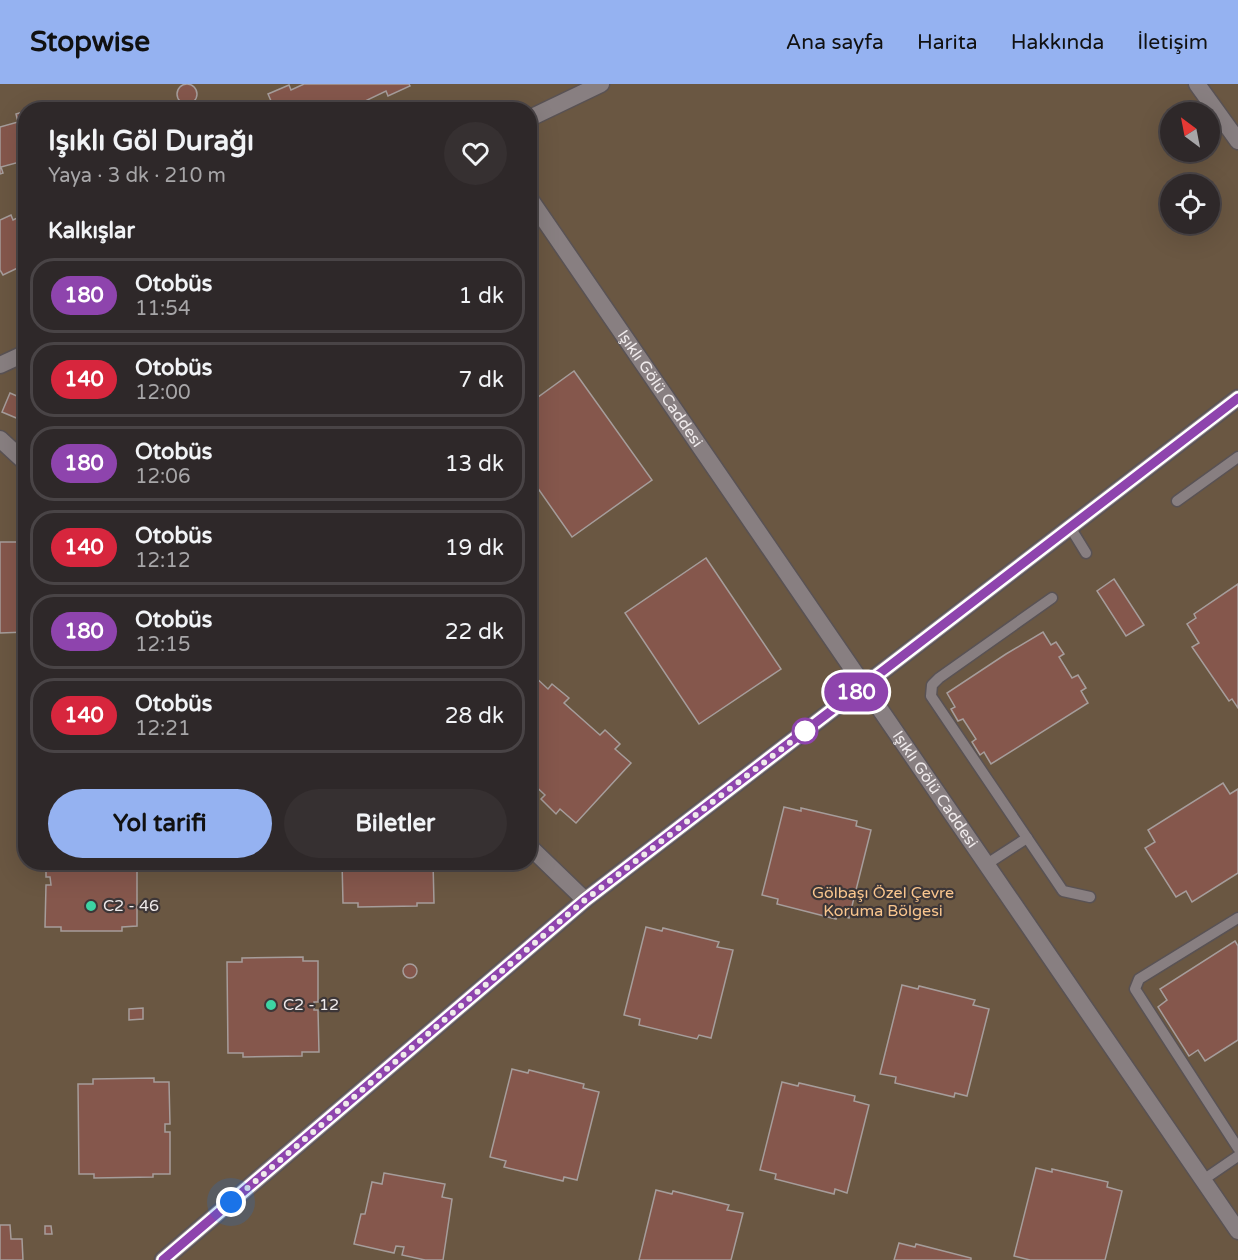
<!DOCTYPE html>
<html lang="tr">
<meta charset="utf-8">
<style>
body{margin:0;font-family:"Varela Round",sans-serif;background:#363031;color:#f1f3f6;height:100vh;display:flex;flex-direction:column;font-size:22px;white-space:nowrap}
*{box-sizing:border-box;margin:0}
p{font-size:20px;color:#a7a6a8}
.icon{flex:none;width:33px;height:33px;fill:none;stroke:currentColor;stroke-width:2;stroke-linecap:round;stroke-linejoin:round}
.map{position:relative;flex:1;overflow:hidden}
.side{position:absolute;left:18px;top:18px;width:519px;height:768px;display:flex;flex-direction:column;background:#2e2829;border-radius:24px;box-shadow:0 6px 24px #0002,0 0 0 2px #494446}
.side>*{flex:none}
.badge{padding:0 12px;border-radius:20px;font-size:21px;line-height:39px}
.needle{width:39px;rotate:328deg}
.tools{position:absolute;left:1160px;top:18px;display:grid;gap:12px}
.tools a{display:grid;place-items:center;width:60px;height:60px;border-radius:50%;background:#2e2829;box-shadow:0 6px 24px #0002,0 0 0 2px #494446;font-size:30px}
.you{position:absolute;width:30px;height:30px;margin:-15px;border:4px solid #fff;border-radius:50%;background:#1a73e8;box-shadow:0 0 0 9px #1a73e833}
.map>.badge{position:absolute;translate:-50% -50%;box-shadow:0 0 0 3px #fff}
h2{padding:0 30px;font-size:22px;line-height:54px}
.round{display:grid;place-items:center;flex:none;width:63px;height:63px;border-radius:32px;background:#363031}
.overview{display:flex;align-items:center;justify-content:space-between;height:102px;padding:0 30px}
h1{font-size:28px;font-weight:700;line-height:45px}
.primary-button{display:flex;gap:12px;margin-top:auto;padding:12px 30px}
.primary-button a{flex:1;height:69px;border-radius:36px;background:#95b2f1;color:#111;font-size:24px;font-weight:700;line-height:69px;text-align:center}
.primary-button a+a{background:#363031;color:#f1f3f6}
ul{padding:0;list-style:none}
li{display:flex;align-items:center;gap:18px;height:75px;margin:0 12px 9px;padding:0 18px;border:3px solid #494446;border-radius:24px}
li div{flex:1}
li b{display:block;font-size:22px}
li em{font-style:normal}
li .badge{min-width:66px;font-weight:700;text-align:center}
header{display:flex;align-items:center;gap:36px;box-sizing:border-box;height:84px;padding:0 30px;background:#95b2f1;color:#111}
header strong{font-size:28px}
nav{display:flex;gap:33px;margin-inline-start:auto;font-size:21px}
.map>svg:first-child{display:block}
</style>
<header>
<strong>Stopwise</strong>
<nav><a>Ana sayfa</a><a>Harita</a><a>Hakkında</a><a>İletişim</a></nav>
</header>
<div class="map">
<svg width="1238" height="1176" viewBox="0 0 1238 1176">
<rect width="100%" height="100%" fill="#3d3637"/>
<path fill="#6a5742" fill-rule="evenodd" d="M 0,0 L 1238,0 L 1238,1176 L 0,1176 ZM 26,26 L 530,26 L 530,778 L 26,778 ZM 1170,28 L 1209,28 L 1209,68 L 1170,68 ZM 1170,100 L 1209,100 L 1209,140 L 1170,140 Z"/>
<g fill="#85574c" stroke="#a69d9b" stroke-width="1.5">
<path d="M 304,0 L 409,0 L 410,2 L 388,12 L 386,7 L 365,17 L 367,22 L 360,26 L 275,26 L 268,10 L 289,1 L 291,6 Z"/>
<circle cx="187" cy="10" r="10"/>
<path d="M 26,27 L 26,82 L 23,77 L 1,83 L 3,89 L 0,90 L 0,43 L 18,38 L 16,30 Z"/>
<path d="M 26,130 L 26,180 L 3,191 L 0,186 L 0,136 L 11,131 L 13,136 Z"/>
<path d="M 574,287 L 652,396 L 572,453 L 530,393 L 530,319 Z"/>
<path d="M 10,309 L 26,316 L 26,338 L 2,328 Z"/>
<path d="M 0,458 L 26,458 L 26,548 L 0,549 Z"/>
<path d="M 706,474 L 781,585 L 699,640 L 625,529 Z"/>
<path d="M 1114,495 L 1144,541 L 1126,552 L 1097,507 Z"/>
<path d="M 1238,500 L 1238,624 L 1232,615 L 1229,617 L 1192,563 L 1199,559 L 1187,540 L 1196,534 L 1194,530 Z"/>
<path d="M 1043,548 L 1051,561 L 1056,558 L 1064,570 L 1059,573 L 1072,594 L 1078,591 L 1086,604 L 1081,607 L 1088,619 L 991,680 L 984,668 L 980,671 L 972,658 L 976,655 L 963,635 L 958,637 L 951,625 L 955,623 L 947,609 L 1006,570 Z"/>
<path d="M 534,592 L 548,605 L 552,600 L 569,614 L 564,619 L 600,651 L 605,646 L 620,660 L 615,665 L 631,679 L 576,739 L 560,725 L 556,730 L 541,715 L 545,711 L 530,697 L 530,597 Z"/>
<path d="M 1223,699 L 1230,710 L 1238,705 L 1238,789 L 1192,818 L 1186,807 L 1176,813 L 1145,764 L 1155,758 L 1148,746 Z"/>
<path d="M 784,723 L 801,727 L 801,724 L 857,737 L 856,742 L 871,746 L 849,834 L 837,830 L 836,835 L 777,820 L 778,815 L 762,811 Z"/>
<path d="M 46,778 L 137,778 L 137,842 L 122,843 L 122,847 L 61,847 L 61,843 L 45,843 L 46,801 L 51,801 L 50,793 L 46,793 Z"/>
<path d="M 342,778 L 433,778 L 434,819 L 417,819 L 417,822 L 358,823 L 358,819 L 343,819 Z"/>
<path d="M 646,843 L 662,847 L 663,844 L 719,858 L 717,863 L 733,866 L 711,954 L 699,951 L 697,955 L 639,941 L 640,935 L 624,931 Z"/>
<path d="M 1235,857 L 1238,862 L 1238,956 L 1205,977 L 1198,966 L 1189,972 L 1158,923 L 1167,916 L 1160,905 Z"/>
<path d="M 303,873 L 303,877 L 318,877 L 318,918 L 314,918 L 314,926 L 318,926 L 319,968 L 302,968 L 302,972 L 243,973 L 243,969 L 228,969 L 227,878 L 242,878 L 242,874 Z"/>
<circle cx="410" cy="887" r="7"/>
<path d="M 902,901 L 918,905 L 919,902 L 975,916 L 973,921 L 989,925 L 967,1012 L 955,1009 L 954,1013 L 895,999 L 896,993 L 880,990 Z"/>
<path d="M 143,924 L 143,935 L 129,936 L 129,925 Z"/>
<path d="M 512,985 L 528,989 L 529,986 L 584,1000 L 583,1004 L 599,1008 L 577,1096 L 564,1093 L 563,1097 L 504,1083 L 506,1077 L 490,1073 Z"/>
<path d="M 154,994 L 154,998 L 169,998 L 170,1040 L 165,1040 L 165,1048 L 170,1048 L 170,1090 L 153,1090 L 153,1093 L 94,1094 L 94,1090 L 79,1090 L 78,1000 L 93,1000 L 93,995 Z"/>
<path d="M 782,998 L 798,1002 L 799,999 L 855,1012 L 854,1017 L 869,1021 L 847,1109 L 835,1105 L 834,1110 L 775,1095 L 776,1090 L 760,1086 Z"/>
<path d="M 1036,1084 L 1052,1088 L 1052,1085 L 1108,1098 L 1107,1103 L 1122,1107 L 1105,1176 L 1030,1176 L 1014,1172 Z"/>
<path d="M 384,1089 L 445,1100 L 442,1113 L 452,1115 L 443,1176 L 425,1176 L 402,1171 L 404,1163 L 396,1162 L 394,1169 L 354,1160 L 361,1130 L 365,1130 L 372,1098 L 382,1100 Z"/>
<path d="M 656,1106 L 672,1110 L 673,1107 L 729,1121 L 727,1126 L 743,1129 L 731,1176 L 639,1176 Z"/>
<path d="M 0,1141 L 10,1141 L 11,1155 L 22,1155 L 23,1176 L 0,1176 Z"/>
<path d="M 45,1142 L 51,1142 L 52,1150 L 45,1150 Z"/>
<path d="M 899,1159 L 915,1163 L 916,1160 L 971,1174 L 971,1176 L 894,1176 Z"/>
</g>
<g fill="none" stroke-linecap="round" stroke-linejoin="round">
<defs>
<g id="service">
<path d="M 1177,417 L 1238,373"/>
<path d="M 1070,443 L 1086,469"/>
<path d="M 1052,514 L 939,594 L 932,601 L 931,612 L 1063,807 L 1090,813"/>
<path d="M 987,780 L 1027,754"/>
<path d="M 1238,834 L 1139,895 L 1135,905 L 1238,1064"/>
<path d="M 1203,1096 L 1238,1072"/>
</g>
<g id="minor">
<path d="M 1197,0 L 1238,57"/>
<path id="s1" d="M 530,115 L 1238,1147"/>
<path d="M 0,355 L 26,379"/>
<path d="M 530,763 L 585,816"/>
</g>
<g id="tertiary">
<path d="M 530,34 L 601,0"/>
<path d="M 0,281 L 26,269"/>
<path d="M 163,1176 L 585,816 L 1238,314"/>
</g>
</defs>
<use href="#service" stroke="#595254" stroke-width="13"/>
<use href="#minor" stroke="#595254" stroke-width="19"/>
<use href="#tertiary" stroke="#595254" stroke-width="19"/>
<use href="#service" stroke="#887f81" stroke-width="10"/>
<use href="#minor" stroke="#887f81" stroke-width="16"/>
<use href="#tertiary" stroke="#887f81" stroke-width="16"/>
</g>
<g fill="none" stroke-linecap="round" stroke-linejoin="round">
<defs>
<path id="line" d="M 163,1176 L 585,816 L 1238,314"/>
</defs>
<use href="#line" stroke="#fff" stroke-width="14"/>
<use href="#line" stroke="#8e44ad" stroke-width="9"/>
<path stroke="#efeaeb" stroke-width="6" stroke-dasharray="0 10.8" d="M 231,1118 L 585,816 L 805,647"/>
</g>
<circle fill="#fff" stroke="#8e44ad" stroke-width="3" cx="805" cy="647" r="12"/>
<g fill="#3dd4a3" stroke="#3d3637" stroke-width="2">
<circle cx="91" cy="822" r="6"/>
<circle cx="271" cy="921" r="6"/>
</g>
<g text-anchor="middle" dominant-baseline="central" stroke-width="4.5" stroke-linejoin="round" paint-order="stroke">
<g font-size="16" fill="#efeaeb" stroke="#3d3637">
<text stroke="none"><textPath href="#s1" startOffset="230">Işıklı Gölü Caddesi</textPath></text>
<text stroke="none"><textPath href="#s1" startOffset="716">Işıklı Gölü Caddesi</textPath></text>
</g>
<g font-size="16" fill="#fac68e" stroke="#3d3637">
<text x="883" y="809">Gölbaşı Özel Çevre<tspan x="883" dy="18">Koruma Bölgesi</tspan></text>
</g>
<g font-size="16" fill="#efeaeb" stroke="#3d3637" text-anchor="start">
<text x="103" y="822">C2 - 46</text>
<text x="283" y="921">C2 - 12</text>
</g>
</g>
</svg>
<div class="tools">
<a><svg class="needle" viewBox="-14 -14 28 28"><path d="M0-13l5 13h-10z" fill="#e53935"/><path d="M0 13l5-13h-10z" fill="#a7a6a8"/></svg></a>
<a><svg class="icon" aria-label="locate" viewBox="0 0 24 24"><circle cx="12" cy="12" r="6"/><path d="M12 2v4M12 18v4M2 12h4M18 12h4"/></svg></a>
</div>
<div class="you" style="left:231px;top:1118px"></div>
<b class="badge" style="left:856px;top:608px;background:#8e44ad;color:#fff">180</b>
<section class="side">
<div class="overview"><div><h1>Işıklı Göl Durağı</h1><p>Yaya · 3 dk · 210 m</p></div><a class="round"><svg class="icon" aria-label="heart" viewBox="0 0 24 24"><path d="M12 20l-8-8c-3-5 5-10 8-4 3-6 11-1 8 4z"/></svg></a></div>
<h2>Kalkışlar</h2>
<ul>
<li><span class="badge" style="background:#8e44ad;color:#fff">180</span><div><b>Otobüs</b><p>11:54</p></div><em>1 dk</em></li>
<li><span class="badge" style="background:#d7263d;color:#fff">140</span><div><b>Otobüs</b><p>12:00</p></div><em>7 dk</em></li>
<li><span class="badge" style="background:#8e44ad;color:#fff">180</span><div><b>Otobüs</b><p>12:06</p></div><em>13 dk</em></li>
<li><span class="badge" style="background:#d7263d;color:#fff">140</span><div><b>Otobüs</b><p>12:12</p></div><em>19 dk</em></li>
<li><span class="badge" style="background:#8e44ad;color:#fff">180</span><div><b>Otobüs</b><p>12:15</p></div><em>22 dk</em></li>
<li><span class="badge" style="background:#d7263d;color:#fff">140</span><div><b>Otobüs</b><p>12:21</p></div><em>28 dk</em></li>
</ul>
<div class="primary-button"><a>Yol tarifi</a><a>Biletler</a></div>
</section>
</div>
